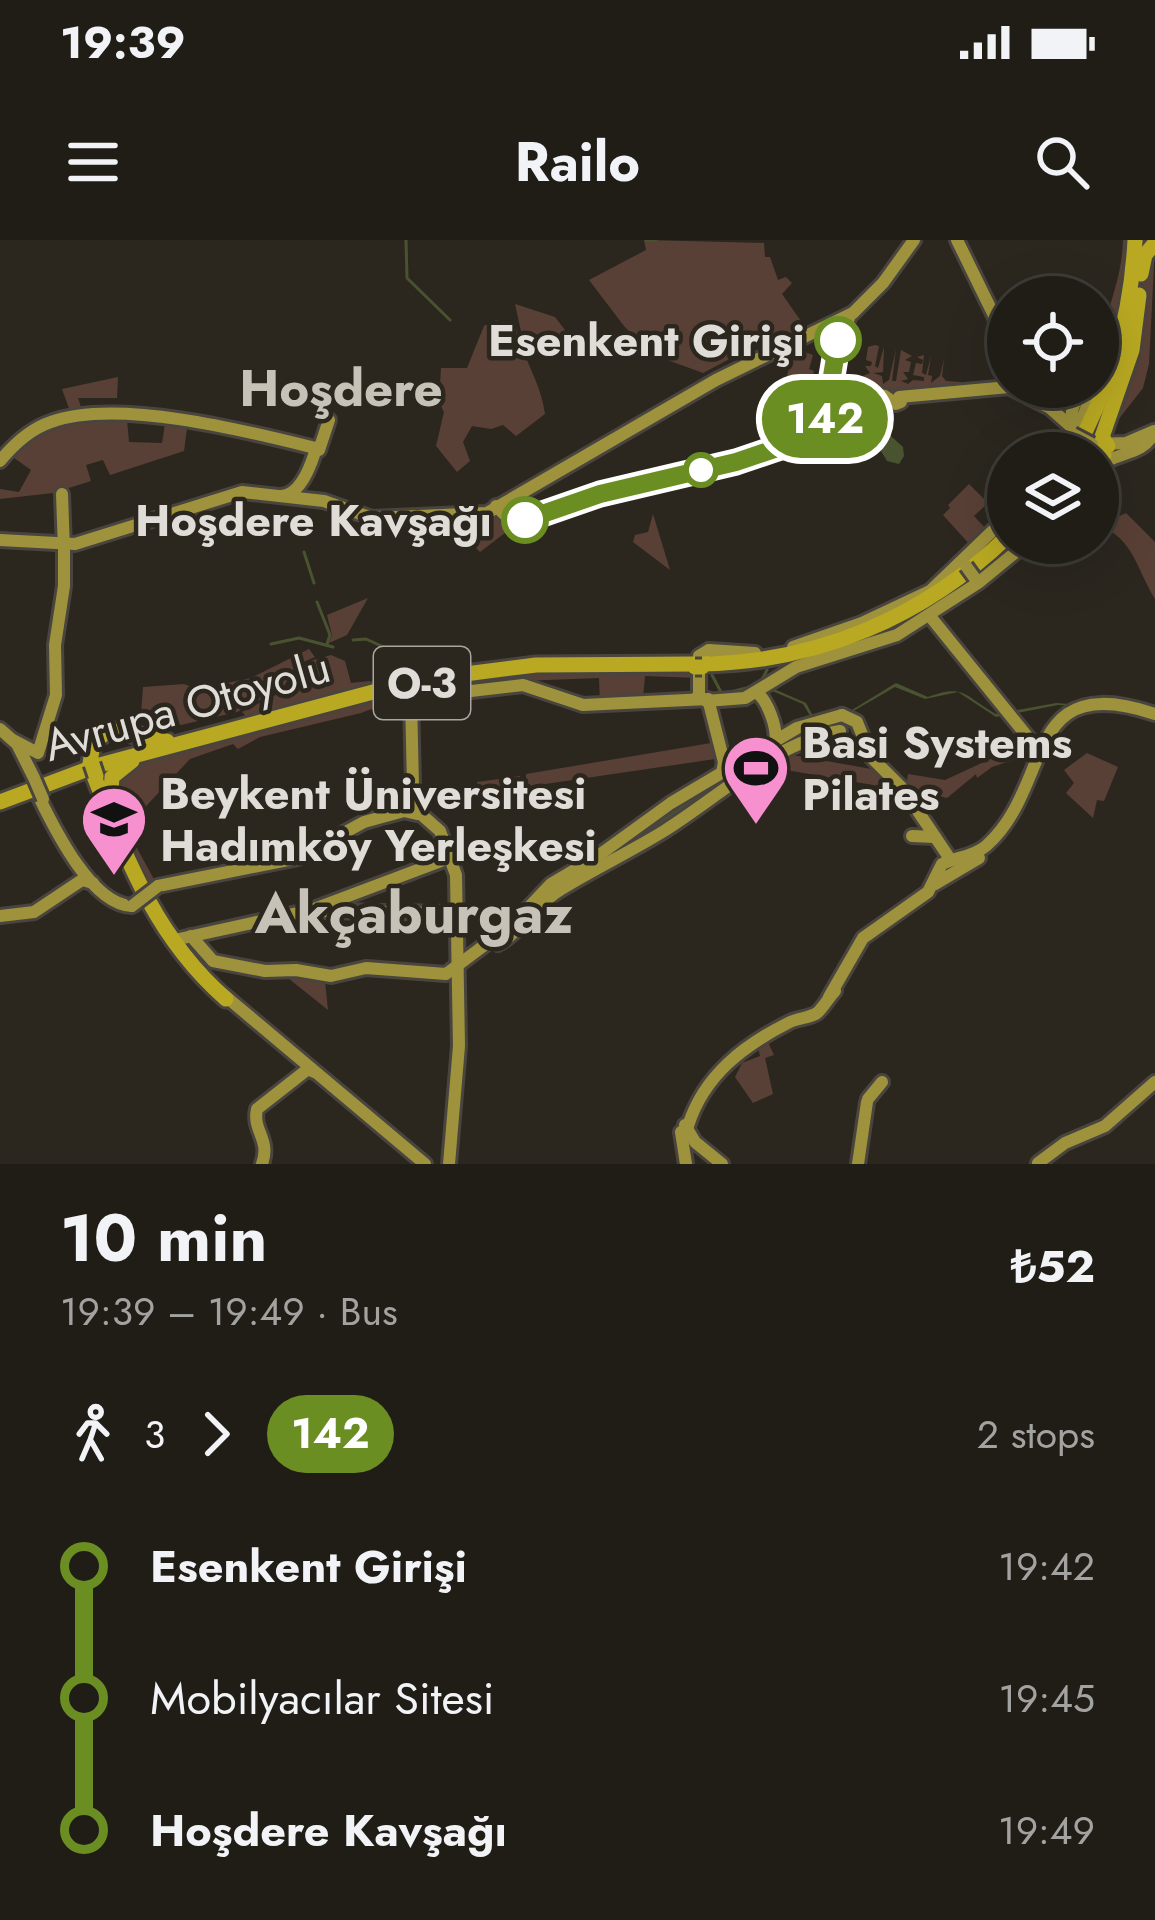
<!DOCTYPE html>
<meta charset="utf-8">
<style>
body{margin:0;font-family:Jost,sans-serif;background:#282620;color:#f1f3f6;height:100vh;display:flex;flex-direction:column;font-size:45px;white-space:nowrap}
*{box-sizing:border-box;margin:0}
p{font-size:39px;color:#a2a2a1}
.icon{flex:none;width:66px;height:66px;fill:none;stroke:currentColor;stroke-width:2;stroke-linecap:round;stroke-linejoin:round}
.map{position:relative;height:924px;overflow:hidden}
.details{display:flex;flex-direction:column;background:#201d17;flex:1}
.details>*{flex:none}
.badge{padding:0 24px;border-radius:39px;font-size:42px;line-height:78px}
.fabs{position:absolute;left:987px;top:36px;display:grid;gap:24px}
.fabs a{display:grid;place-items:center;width:132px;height:132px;border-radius:50%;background:#201d17;box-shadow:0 12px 48px #0002,0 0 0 3px #3d3b36;font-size:60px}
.map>.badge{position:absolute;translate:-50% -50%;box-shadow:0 0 0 6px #fff}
.legs{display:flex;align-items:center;gap:18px;height:132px;padding:0 60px;font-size:39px}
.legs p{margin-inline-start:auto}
.summary{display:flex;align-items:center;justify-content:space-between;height:204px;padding:0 60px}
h1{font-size:66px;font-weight:700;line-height:90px}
ul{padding:0 60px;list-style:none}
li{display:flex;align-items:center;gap:42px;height:132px;font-size:45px}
li i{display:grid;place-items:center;width:18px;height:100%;margin:0 15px;background:currentColor}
li i::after{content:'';width:30px;height:30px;margin:-15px;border:9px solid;border-radius:50%;background:#201d17}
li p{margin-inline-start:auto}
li:first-child i{background:linear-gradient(#0000 50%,currentColor 0)}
li:last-child i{background:linear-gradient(currentColor 50%,#0000 0)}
.status{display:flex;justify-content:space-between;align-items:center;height:84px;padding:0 60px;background:#201d17;direction:ltr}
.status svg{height:33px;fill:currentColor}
header{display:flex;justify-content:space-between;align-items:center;height:156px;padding:0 60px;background:#201d17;font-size:54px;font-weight:700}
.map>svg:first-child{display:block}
</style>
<div class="status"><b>19:39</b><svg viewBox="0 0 49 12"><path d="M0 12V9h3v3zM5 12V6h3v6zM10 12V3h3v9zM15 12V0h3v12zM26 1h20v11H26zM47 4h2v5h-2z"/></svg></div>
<header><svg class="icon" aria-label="menu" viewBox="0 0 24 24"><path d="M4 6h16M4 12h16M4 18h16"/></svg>Railo<svg class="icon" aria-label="search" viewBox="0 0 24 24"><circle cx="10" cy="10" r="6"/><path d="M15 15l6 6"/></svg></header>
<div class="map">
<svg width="1155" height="924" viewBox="0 0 1155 924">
<rect width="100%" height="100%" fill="#2b271f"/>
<g fill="#594036">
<path d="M 644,0 L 764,3 L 765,17 L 770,17 L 778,40 L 786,37 L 792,43 L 782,54 L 810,94 L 770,114 L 766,107 L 754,106 L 703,133 L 651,114 L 624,86 L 589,40 L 646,10 Z"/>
<path d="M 1123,0 L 1128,0 C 1126,41 1112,95 1098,130 C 1098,83 1122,48 1123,0 Z"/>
<path d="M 1155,5 L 1149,124 L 1143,148 L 1107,194 L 1137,117 L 1144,23 Z"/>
<path d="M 515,64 L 555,77 L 565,90 L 564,99 L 524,105 Z"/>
<path d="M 496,80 L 516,85 C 521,117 541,141 545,174 L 516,196 L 503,185 L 491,189 L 472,186 L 463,202 L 470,221 L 457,232 L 436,206 L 444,172 L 439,162 L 441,128 L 467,128 L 484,86 Z"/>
<path d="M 875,105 L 879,106 L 875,126 L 878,128 L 884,107 L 883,132 L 873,133 L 882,136 L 883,144 L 889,140 L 896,109 L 892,141 L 896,141 L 901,110 L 912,116 L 905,120 L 911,122 L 909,132 L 903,132 L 908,139 L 901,141 L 908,144 L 913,140 L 924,141 L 924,137 L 913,135 L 916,123 L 922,124 L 923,120 L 917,117 L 924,115 L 922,133 L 926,135 L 931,116 L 928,135 L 932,136 L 931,143 L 940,136 L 944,119 L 942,136 L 946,141 L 961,142 L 962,146 L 1002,141 L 1011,147 L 1026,148 L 906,158 L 870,151 L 863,136 L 870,133 L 865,126 L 871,126 L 872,122 L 866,120 L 868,107 Z"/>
<path d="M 794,108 L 813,115 L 809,129 L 814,131 L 800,180 L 776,147 L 781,144 L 784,148 Z"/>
<path d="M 118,137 L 117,158 L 78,158 L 82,170 L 71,174 L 62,149 Z"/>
<path d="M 100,179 L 127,180 L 129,202 L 162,203 L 165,184 L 187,188 L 184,211 L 110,235 L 103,220 L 86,225 L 91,241 L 53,253 L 0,259 L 0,249 L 19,252 L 31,230 L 10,215 C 40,192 63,182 100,179 Z"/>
<path d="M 969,244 L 988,263 L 974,276 L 987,290 L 972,307 L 943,275 L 950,268 L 948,265 Z"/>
<path d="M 1126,273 L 1155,302 L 1155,359 C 1135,326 1135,302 1100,285 Z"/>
<path d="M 653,274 L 670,330 L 633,302 L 635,295 L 648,292 Z"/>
<path d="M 493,275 L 510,289 L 480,312 L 476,308 Z"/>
<path d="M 368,358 L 347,395 L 329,403 L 332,395 L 327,375 Z"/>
<path d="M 309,409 L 315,417 L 296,425 L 283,448 L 237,472 L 181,485 L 141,474 L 143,447 L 184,444 L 197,449 L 251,438 Z"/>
<path d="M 331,415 L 345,421 L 351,443 L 370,441 L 371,448 L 251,481 L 242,472 L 289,448 L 303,423 Z"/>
<path d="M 698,429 L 698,438 L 645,436 L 643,458 L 600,463 L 599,438 L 469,443 L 469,451 L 403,457 L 361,473 L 260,497 L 238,509 L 233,504 L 190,519 L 134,579 L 132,599 L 156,643 L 151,645 C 138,633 114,564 111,543 L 129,524 L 438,442 L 527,432 Z"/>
<path d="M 717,502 L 715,519 L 525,547 L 526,534 Z"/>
<path d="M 1025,503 L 1034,513 L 992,527 L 977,538 L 976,534 L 947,558 L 906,548 L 908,534 L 945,540 Z"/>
<path d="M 1087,513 L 1118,527 L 1104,561 L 1097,560 L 1093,578 L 1066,553 L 1074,543 L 1064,530 Z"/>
<path d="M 787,514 L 877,530 L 896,549 L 763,526 Z"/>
<path d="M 520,536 L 521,550 L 479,557 L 477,542 Z"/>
<path d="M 288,734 L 325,741 L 328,770 L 288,738 Z"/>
<path d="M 766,798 L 774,815 L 765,818 L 773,854 L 753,863 L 735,837 L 742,823 L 760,816 L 757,803 Z"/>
</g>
<g fill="#495330">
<path d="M 873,180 L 903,207 L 904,216 L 899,224 L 887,221 L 876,203 L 864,203 L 863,189 Z"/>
<path d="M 760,443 L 806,463 L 817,483 L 847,473 L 896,443 L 928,457 C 965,443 965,457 996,474 L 1056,463 L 1122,468 L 1058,465 L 996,477 L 958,452 L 925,459 L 895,447 L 824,488 L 815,484 L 803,464 L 760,446 L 742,453 L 712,455 Z"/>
</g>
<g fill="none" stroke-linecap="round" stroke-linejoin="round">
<g stroke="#495330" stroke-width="3">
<path d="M 406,0 L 407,38 L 450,80"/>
<path d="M 646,0 L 656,0"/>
<path d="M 304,312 L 314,343"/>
<path d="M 317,362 L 330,395 L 327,404"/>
<path d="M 353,400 L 366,399 L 388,409 L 412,411"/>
<path d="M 271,404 L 299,398 L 333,407"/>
<path d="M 712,435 L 722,454"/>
<path d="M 759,445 L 767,430"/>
<path d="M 804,496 L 822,487"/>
<path d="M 728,537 L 762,517"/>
<path d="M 622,607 L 722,541"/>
</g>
<defs>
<g id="major">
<path d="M 957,0 L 1008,104"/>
<path d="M 1098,143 L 1108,112"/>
<path d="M 899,157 L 1009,147 L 1050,168 L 1076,191"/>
<path d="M 825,178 L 833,115 L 849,78"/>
<path d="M 827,187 L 873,154 L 885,156 L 896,164 L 901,162"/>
<path d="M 1075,190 C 1067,179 1073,159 1084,153 L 1089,161 L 1078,190"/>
<path d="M 1099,204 L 1126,203 L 1154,191"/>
<path d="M 319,210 L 329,180"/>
<path d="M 1064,213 L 1078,188"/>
<path d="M 0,221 C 14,204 30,189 51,182 C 117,158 247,191 315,208"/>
<path d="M 1099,226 C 1116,212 1144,215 1153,194"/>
<path d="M 62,254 L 64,310"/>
<path d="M 282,256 C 300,254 310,228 315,212"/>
<path d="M 496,266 L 508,278 L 528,280 L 600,254 L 736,222 L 804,201 L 819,191 L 826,176"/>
<path d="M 0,300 L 75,304 L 242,252 L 324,261 L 372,278 L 487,273 L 716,140 L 853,73 L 883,43 L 914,0"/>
<path d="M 929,375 L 1039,511"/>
<path d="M 793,407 L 862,383 L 930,351 L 1008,276"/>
<path d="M 709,410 L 755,413"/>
<path d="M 756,452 C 767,459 778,488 775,502"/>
<path d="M 695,459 L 699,455 L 699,416 L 709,410"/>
<path d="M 706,461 L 745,458 L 796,427 L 897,395 L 978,343 L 1027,303"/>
<path d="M 842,475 L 857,482 L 871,517 L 903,549 L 948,616 L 947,620"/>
<path d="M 0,489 L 17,504 L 34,538"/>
<path d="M 13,500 L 38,513 L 56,455 L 55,405 L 64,346 L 64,305"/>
<path d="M 39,557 C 55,590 92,665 132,666"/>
<path d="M 409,567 L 413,546 L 411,458 L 523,445 L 583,465 L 708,459 L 724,522 L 722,533"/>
<path d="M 414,568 L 440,591 L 456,635 L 459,806 L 449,924"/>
<path d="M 912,596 L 935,597"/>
<path d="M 935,644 L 979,618"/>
<path d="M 158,646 L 298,618 L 364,582 L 404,571 L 417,574"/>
<path d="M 319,671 L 459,673"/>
<path d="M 0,676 L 34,672 L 82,640 L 93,643"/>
<path d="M 191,696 L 213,721 L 265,731 L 296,730 L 331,736 L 366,728 L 446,734 L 514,683 L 551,644 L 595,618 L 671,563 L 797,488 L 842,475"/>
<path d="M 179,699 L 311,670 L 452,617"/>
<path d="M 498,704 C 523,690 536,664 560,650 C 594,629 630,612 664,591 C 717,558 776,502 840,491"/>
<path d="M 224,755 L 425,924"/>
<path d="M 829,757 L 863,698 L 928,652 L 942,624 C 956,617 973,617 986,606 C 1055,545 1020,429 1155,474"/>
<path d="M 868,859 L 882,842"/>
<path d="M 685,885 L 695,902 L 722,924"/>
<path d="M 688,886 C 704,835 744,805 790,782 C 798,778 810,778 817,773 C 823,768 829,757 835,751"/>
<path d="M 681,892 L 686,924"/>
<path d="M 1038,923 L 1065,903 L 1105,886 L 1155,842"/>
<path d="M 262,924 C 271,899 252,891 257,869 L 308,829 L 314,832"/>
<path d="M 858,924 L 867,862"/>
</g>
<g id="highway">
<path d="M 1141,34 L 1145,15 L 1155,3"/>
<path d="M 1096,205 L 1104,215 L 1098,225"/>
<path d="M 1108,206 L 1102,197 L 1132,110 L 1139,55"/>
<path d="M 1074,213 C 1111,147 1131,76 1135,0"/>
<path d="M 702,424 C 818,422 924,377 1008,296"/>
<path d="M 90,524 L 93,502 L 110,490 L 167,501"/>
<path d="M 94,536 C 127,620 156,698 226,759"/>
<path d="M 0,562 L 96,526 L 418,440 L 536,425 L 695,424"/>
<path d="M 110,563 L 112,537 L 132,521"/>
</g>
</defs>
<use href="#major" stroke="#49453e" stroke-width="18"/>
<use href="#highway" stroke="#49453e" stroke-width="21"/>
<use href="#major" stroke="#9e923d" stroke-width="12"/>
<use href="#highway" stroke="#b9a922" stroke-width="15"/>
<defs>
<g id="major-bridge">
<path d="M 1073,194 L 1092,204"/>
<path d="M 966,326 L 974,337"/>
<path d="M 34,538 L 43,559"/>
<path d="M 132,666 L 158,646"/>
</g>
<g id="highway-bridge">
<path d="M 695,427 L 702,427"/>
<path d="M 92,524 L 96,536"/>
</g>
</defs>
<use href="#major-bridge" stroke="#49453e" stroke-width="18" stroke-linecap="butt"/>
<use href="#highway-bridge" stroke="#49453e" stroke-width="21" stroke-linecap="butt"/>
<use href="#major-bridge" stroke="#9e923d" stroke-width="12"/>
<use href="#highway-bridge" stroke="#b9a922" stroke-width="15"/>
</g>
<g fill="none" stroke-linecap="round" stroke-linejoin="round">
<defs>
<path id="line-1" d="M 525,280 L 600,254 L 736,222 L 813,196 L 825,178 L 838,100"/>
</defs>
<use href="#line-1" stroke="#fff" stroke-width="27"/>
<use href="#line-1" stroke="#6b8e23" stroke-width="18"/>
</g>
<defs>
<symbol id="stadium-pin" viewBox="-11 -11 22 30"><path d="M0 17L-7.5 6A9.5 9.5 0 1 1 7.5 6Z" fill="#f690cf" stroke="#2b271f"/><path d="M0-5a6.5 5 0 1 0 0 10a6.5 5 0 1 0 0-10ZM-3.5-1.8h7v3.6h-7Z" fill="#111"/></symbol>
<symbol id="university-pin" viewBox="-11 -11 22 30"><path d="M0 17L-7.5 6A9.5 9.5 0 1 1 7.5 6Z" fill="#f690cf" stroke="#2b271f"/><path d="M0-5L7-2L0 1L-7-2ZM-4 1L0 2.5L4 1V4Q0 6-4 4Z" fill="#111"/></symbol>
</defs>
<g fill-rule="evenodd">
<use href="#stadium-pin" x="718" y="490" width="76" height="104"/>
<use href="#university-pin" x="76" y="541" width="76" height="104"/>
</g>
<g fill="#fff" stroke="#6b8e23" stroke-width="6">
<circle cx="838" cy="100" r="21"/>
<circle cx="701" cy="230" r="15"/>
<circle cx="525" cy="280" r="21"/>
</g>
<g text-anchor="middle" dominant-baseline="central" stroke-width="9" stroke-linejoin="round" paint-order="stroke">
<rect fill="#2b271f" stroke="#aaa6a0" stroke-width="3" x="374" y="407" width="96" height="72" rx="9"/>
<g font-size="42" font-weight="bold" fill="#e0ddd8">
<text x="422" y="443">O-3</text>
</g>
<g font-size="45" font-weight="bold" fill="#e0ddd8" stroke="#2b271f" text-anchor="end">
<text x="805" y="100">Esenkent Girişi</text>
<text x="492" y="280">Hoşdere Kavşağı</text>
</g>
<g font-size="45" fill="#e0ddd8" stroke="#2b271f">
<text transform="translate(187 466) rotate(-16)">Avrupa Otoyolu</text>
</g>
<g font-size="45" font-weight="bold" fill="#e0ddd8" stroke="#2b271f" text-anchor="start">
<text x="802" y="502">Basi Systems<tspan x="802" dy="52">Pilates</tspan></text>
<text x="160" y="553">Beykent Üniversitesi<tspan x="160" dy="52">Hadımköy Yerleşkesi</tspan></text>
</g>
<g font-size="51" font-weight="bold" fill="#c7c2b7" stroke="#2b271f">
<text x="341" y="148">Hoşdere</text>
</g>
<g font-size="57" font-weight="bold" fill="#c7c2b7" stroke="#2b271f">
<text x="414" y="673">Akçaburgaz</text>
</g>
</g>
</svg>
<div class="fabs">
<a><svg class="icon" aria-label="locate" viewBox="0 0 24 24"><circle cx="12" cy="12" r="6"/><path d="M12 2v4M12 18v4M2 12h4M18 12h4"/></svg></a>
<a><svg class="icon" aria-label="layers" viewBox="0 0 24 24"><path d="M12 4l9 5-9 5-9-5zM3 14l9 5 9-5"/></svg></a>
</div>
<b class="badge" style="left:825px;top:179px;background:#6b8e23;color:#fff">142</b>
</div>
<section class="details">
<div class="summary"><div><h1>10 min</h1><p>19:39 – 19:49 · Bus</p></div><b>₺52</b></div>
<div class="legs"><svg class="icon" aria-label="walk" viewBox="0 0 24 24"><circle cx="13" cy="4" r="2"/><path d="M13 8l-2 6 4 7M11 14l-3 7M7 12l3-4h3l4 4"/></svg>3<svg class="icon" aria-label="forward" viewBox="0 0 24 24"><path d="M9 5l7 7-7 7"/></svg><b class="badge" style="background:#6b8e23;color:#fff">142</b><p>2 stops</p></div>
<ul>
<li><i style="color:#6b8e23"></i><b>Esenkent Girişi</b><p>19:42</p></li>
<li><i style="color:#6b8e23"></i><span>Mobilyacılar Sitesi</span><p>19:45</p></li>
<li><i style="color:#6b8e23"></i><b>Hoşdere Kavşağı</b><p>19:49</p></li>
</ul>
</section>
